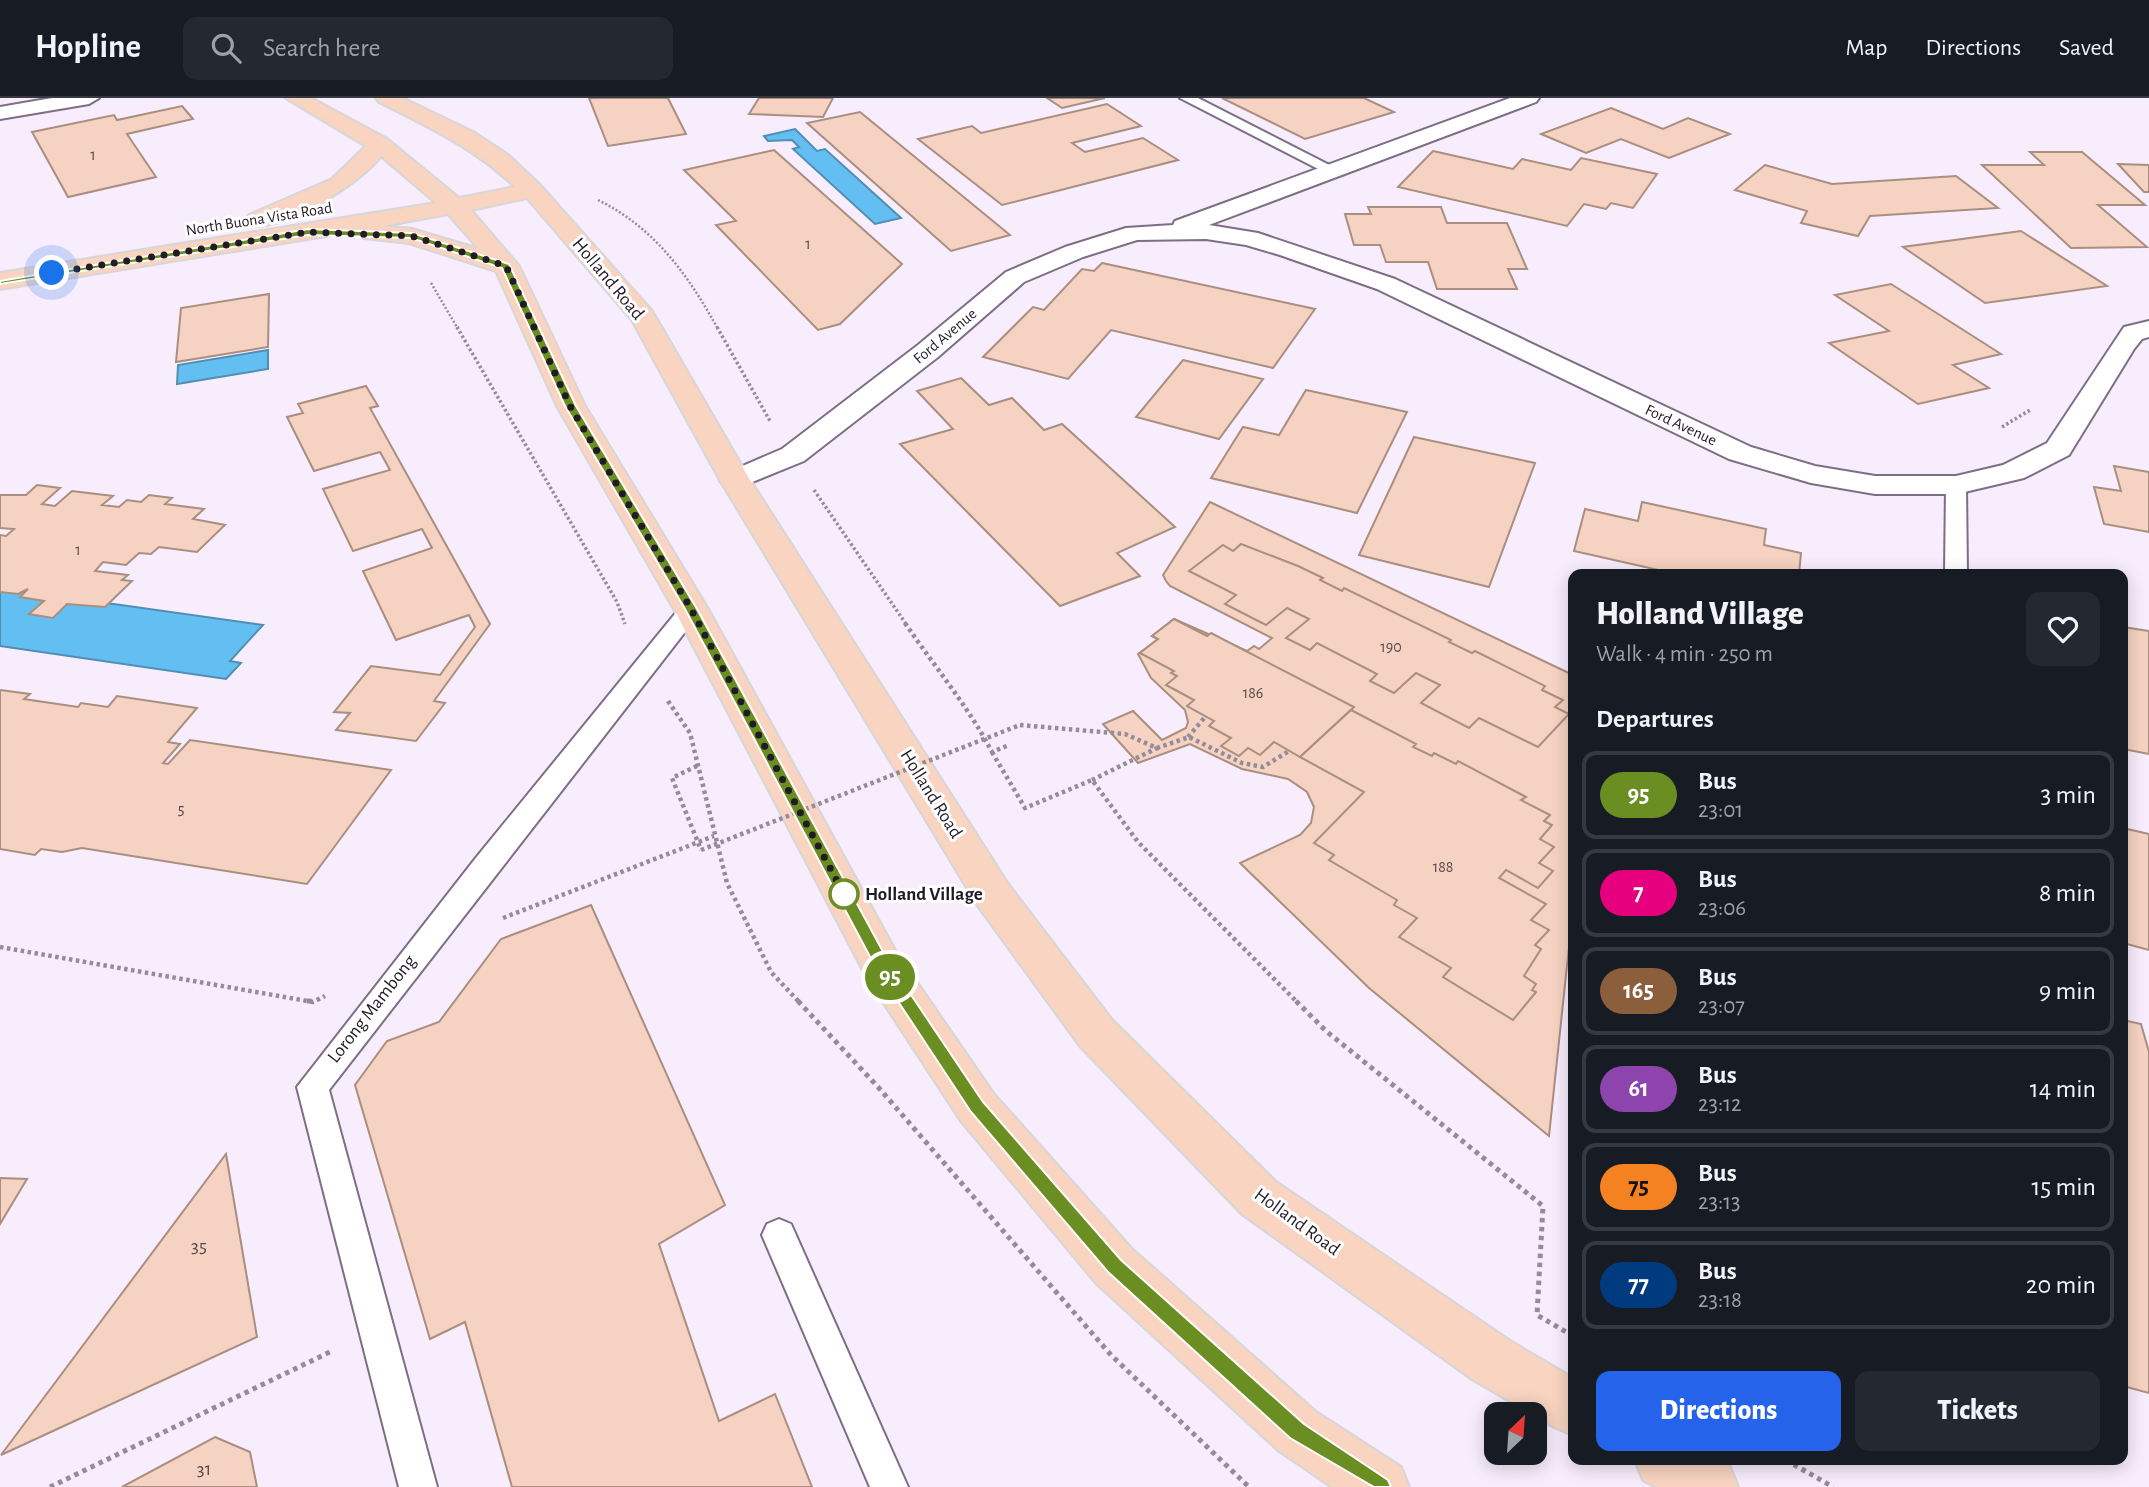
<!DOCTYPE html>
<meta charset="utf-8">
<style>
body{margin:0;font-family:"Alegreya Sans",sans-serif;background:#242831;color:#f1f3f6;height:100vh;display:flex;flex-direction:column;font-size:26px;white-space:nowrap}
*{box-sizing:border-box;margin:0}
p{font-size:23px;color:#9ea1a6}
.icon{flex:none;width:38px;height:38px;fill:none;stroke:currentColor;stroke-width:2;stroke-linecap:round;stroke-linejoin:round}
.map{position:relative;flex:1;overflow:hidden}
.sheet{position:absolute;left:1568px;top:471px;width:560px;height:896px;display:flex;flex-direction:column;background:#171b24;border-radius:14px;box-shadow:0 4px 18px #0003}
.sheet>*{flex:none}
.badge{padding:0 14px;border-radius:23px;font-size:24px;line-height:46px}
.needle{width:46px;rotate:25deg}
.fabs{position:absolute;left:1484px;top:1304px;display:grid;gap:14px}
.fabs a{display:grid;place-items:center;width:63px;height:63px;border-radius:14px;background:#171b24;box-shadow:0 4px 18px #0003;font-size:35px}
.you{position:absolute;width:35px;height:35px;margin:-18px;border:5px solid #fff;border-radius:50%;background:#1a73e8;box-shadow:0 0 0 10px #1a73e833}
.map>.badge{position:absolute;translate:-50% -50%;box-shadow:0 0 0 4px #fff}
h2{padding:0 28px;font-size:26px;line-height:63px}
.round{display:grid;place-items:center;flex:none;width:74px;height:74px;border-radius:14px;background:#242831}
.headline{display:flex;align-items:center;justify-content:space-between;height:119px;padding:0 28px}
h1{font-size:33px;font-weight:800;line-height:52px}
.cta{display:flex;gap:14px;margin-top:auto;padding:14px 28px}
.cta a{flex:1;height:80px;border-radius:14px;background:#2563eb;color:#fff;font-size:28px;font-weight:800;line-height:80px;text-align:center}
.cta a+a{background:#242831;color:#f1f3f6}
ul{padding:0;list-style:none}
li{display:flex;align-items:center;gap:21px;height:88px;margin:0 14px 10px;padding:0 14px;border:4px solid #363941;border-radius:14px}
li div{flex:1}
li b{display:block;font-size:26px}
li em{font-style:normal}
li .badge{min-width:77px;font-weight:700;text-align:center}
header{display:flex;align-items:center;gap:42px;box-sizing:border-box;height:98px;padding:0 35px;background:#171b24;border-bottom:2px solid #363941}
header strong{font-size:33px}
nav{display:flex;gap:38px;margin-inline-start:auto;font-size:24px}
.search{width:490px;height:63px;background:#242831;display:flex;align-items:center;gap:18px;box-sizing:border-box;padding:0 24px;border-radius:14px;color:#9ea1a6;font-size:26px}
.map>svg:first-child{display:block}
</style>
<header>
<strong>Hopline</strong>
<div class="search"><svg class="icon" aria-label="search" viewBox="0 0 24 24"><circle cx="10" cy="10" r="6"/><path d="M15 15l6 6"/></svg>Search here</div>
<nav><a>Map</a><a>Directions</a><a>Saved</a></nav>
</header>
<div class="map">
<svg width="2149" height="1389" viewBox="0 0 2149 1389">
<rect width="100%" height="100%" fill="#f8edfd"/>
<g fill="#63bff1" stroke="#508eb4" stroke-width="2">
<path d="M 795,31 L 817,53 L 825,51 L 901,120 L 875,126 L 793,51 L 799,49 L 792,42 L 768,43 L 764,38 Z"/>
<path d="M 268,252 L 268,271 L 177,286 L 178,267 Z"/>
<path d="M 0,490 L 263,527 L 230,563 L 241,565 L 226,581 L 0,548 Z"/>
</g>
<g fill="#f5d2c1" stroke="#aa8e80" stroke-width="2">
<path d="M 589,0 L 668,0 L 686,36 L 608,48 Z"/>
<path d="M 759,0 L 833,0 L 823,19 L 749,16 Z"/>
<path d="M 1047,0 L 1105,0 L 1062,10 Z"/>
<path d="M 1222,0 L 1364,0 L 1394,14 L 1305,41 Z"/>
<path d="M 1107,6 L 1141,28 L 1072,45 L 1085,54 L 1143,40 L 1178,62 L 1002,107 L 918,41 L 972,28 L 981,35 Z"/>
<path d="M 182,8 L 193,21 L 127,36 L 156,79 L 68,99 L 32,34 L 114,17 L 117,22 Z"/>
<path d="M 1611,10 L 1663,31 L 1688,20 L 1730,36 L 1669,60 L 1621,41 L 1586,55 L 1541,36 Z"/>
<path d="M 860,14 L 1010,137 L 951,153 L 807,25 Z"/>
<path d="M 774,52 L 902,166 L 840,226 L 818,232 L 716,127 L 736,123 L 684,72 Z"/>
<path d="M 1433,53 L 1513,71 L 1522,61 L 1571,72 L 1581,60 L 1657,76 L 1633,110 L 1611,105 L 1606,111 L 1584,106 L 1567,128 L 1398,89 Z"/>
<path d="M 2030,54 L 2082,54 L 2145,107 L 2098,107 L 2147,149 L 2071,150 L 1982,67 L 2044,67 Z"/>
<path d="M 2118,66 L 2149,67 L 2149,94 L 2144,94 Z"/>
<path d="M 1765,67 L 1832,86 L 1956,78 L 1998,110 L 1870,118 L 1858,138 L 1801,125 L 1807,113 L 1735,92 Z"/>
<path d="M 1368,109 L 1441,109 L 1447,125 L 1507,125 L 1527,171 L 1508,171 L 1517,191 L 1437,191 L 1428,164 L 1386,164 L 1380,147 L 1354,147 L 1345,116 L 1371,116 Z"/>
<path d="M 2021,133 L 2107,188 L 1985,205 L 1903,149 Z"/>
<path d="M 1102,165 L 1315,211 L 1273,270 L 1111,232 L 1068,281 L 983,259 L 1033,209 L 1044,212 L 1082,171 L 1094,173 Z"/>
<path d="M 1891,186 L 2001,256 L 1953,267 L 1989,290 L 1918,306 L 1829,245 L 1889,233 L 1835,197 Z"/>
<path d="M 269,196 L 268,249 L 176,264 L 181,210 Z"/>
<path d="M 1183,262 L 1263,281 L 1219,341 L 1136,319 Z"/>
<path d="M 961,280 L 989,307 L 1012,300 L 1044,332 L 1062,326 L 1175,429 L 1117,455 L 1140,478 L 1060,508 L 900,346 L 953,331 L 917,293 Z"/>
<path d="M 366,288 L 378,308 L 370,310 L 490,526 L 434,603 L 445,605 L 416,643 L 336,632 L 350,615 L 334,614 L 371,568 L 440,577 L 475,529 L 469,517 L 396,542 L 363,473 L 432,450 L 422,431 L 353,453 L 323,391 L 390,372 L 380,354 L 314,373 L 287,319 L 303,315 L 298,306 Z"/>
<path d="M 1306,292 L 1407,314 L 1357,415 L 1211,380 L 1243,329 L 1279,337 Z"/>
<path d="M 1414,339 L 1535,365 L 1489,489 L 1359,457 Z"/>
<path d="M 2114,368 L 2149,374 L 2149,434 L 2104,426 L 2094,389 L 2121,393 Z"/>
<path d="M 37,387 L 60,390 L 42,406 L 55,408 L 72,393 L 113,398 L 102,407 L 119,409 L 127,402 L 141,404 L 149,397 L 172,400 L 165,406 L 204,411 L 193,421 L 225,427 L 197,454 L 159,449 L 151,456 L 139,455 L 126,467 L 103,464 L 95,473 L 128,477 L 122,482 L 132,483 L 105,509 L 67,506 L 53,520 L 29,516 L 44,503 L 20,499 L 28,491 L 18,496 L 0,494 L 0,437 L 6,438 L 14,431 L 0,430 L 0,397 L 26,397 Z"/>
<path d="M 1210,404 L 1573,577 L 1573,811 L 1549,1038 L 1369,890 L 1240,765 L 1300,737 L 1311,725 L 1314,709 L 1307,694 L 1288,681 L 1242,671 L 1190,646 L 1138,665 L 1103,626 L 1133,613 L 1162,642 L 1186,630 L 1188,624 L 1185,612 L 1151,580 L 1138,556 L 1158,541 L 1152,538 L 1174,521 L 1247,553 L 1254,548 L 1259,551 L 1272,540 L 1170,488 L 1166,483 L 1163,477 Z"/>
<path d="M 1642,404 L 1766,431 L 1764,447 L 1801,455 L 1799,476 L 1676,476 L 1574,453 L 1585,411 L 1638,423 Z"/>
<path d="M 1241,446 L 1298,468 L 1323,480 L 1320,482 L 1342,493 L 1344,490 L 1451,542 L 1449,544 L 1472,555 L 1475,553 L 1545,588 L 1542,592 L 1563,602 L 1555,609 L 1569,616 L 1538,649 L 1479,620 L 1469,630 L 1421,605 L 1440,587 L 1416,575 L 1394,595 L 1370,583 L 1377,576 L 1317,545 L 1310,552 L 1286,540 L 1309,521 L 1287,510 L 1266,527 L 1225,506 L 1236,497 L 1189,473 L 1223,447 L 1233,453 Z"/>
<path d="M 1174,521 L 1207,538 L 1211,535 L 1354,609 L 1300,659 L 1274,644 L 1260,657 L 1248,650 L 1239,658 L 1221,648 L 1231,640 L 1209,628 L 1214,623 L 1187,608 L 1194,602 L 1166,587 L 1177,578 L 1171,575 L 1174,573 L 1140,555 L 1158,541 L 1152,538 Z"/>
<path d="M 2123,529 L 2149,533 L 2149,656 L 2123,651 Z"/>
<path d="M 0,592 L 30,596 L 24,601 L 78,609 L 81,605 L 108,609 L 117,598 L 197,610 L 168,644 L 180,646 L 163,665 L 168,666 L 190,642 L 391,672 L 307,786 L 82,750 L 62,754 L 41,751 L 35,757 L 0,751 Z"/>
<path d="M 1351,612 L 1416,646 L 1413,649 L 1432,658 L 1434,655 L 1456,666 L 1458,663 L 1526,699 L 1521,702 L 1550,717 L 1544,723 L 1552,727 L 1540,741 L 1554,749 L 1539,765 L 1553,773 L 1538,790 L 1506,772 L 1499,780 L 1546,806 L 1531,822 L 1549,832 L 1535,847 L 1541,851 L 1524,878 L 1536,886 L 1532,892 L 1536,894 L 1513,922 L 1443,879 L 1451,870 L 1399,839 L 1417,820 L 1394,807 L 1397,802 L 1329,762 L 1334,757 L 1314,745 L 1364,694 L 1300,659 Z"/>
<path d="M 2123,730 L 2149,736 L 2149,852 L 2123,845 Z"/>
<path d="M 591,807 L 725,1107 L 659,1146 L 719,1323 L 775,1296 L 812,1389 L 512,1389 L 465,1224 L 430,1241 L 355,987 L 387,943 L 439,924 L 501,841 Z"/>
<path d="M 2123,922 L 2141,926 L 2149,954 L 2149,1295 L 2123,1288 Z"/>
<path d="M 226,1056 L 257,1239 L 1,1357 Z"/>
<path d="M 0,1080 L 27,1081 L 0,1126 Z"/>
<path d="M 215,1339 L 250,1354 L 257,1389 L 122,1389 Z"/>
</g>
<g fill="none" stroke-linecap="round" stroke-linejoin="round">
<defs>
<g id="service">
<path d="M 1180,0 L 1198,0 L 1341,73 L 1333,78 L 1328,76 Z"/>
<path d="M 1956,381 L 1966,387 L 1967,476 L 1945,476 L 1946,387 Z"/>
<path d="M 691,504 L 699,506 L 703,511 L 699,516 L 329,992 L 437,1389 L 399,1389 L 297,989 L 475,761 L 683,506 Z"/>
<path d="M 779,1121 L 791,1126 L 908,1389 L 870,1389 L 762,1137 L 767,1126 Z"/>
</g>
<g id="minor">
<path d="M 52,0 L 99,0 L 89,6 L 0,21 L 0,9 Z"/>
<path d="M 1510,0 L 1539,0 L 1536,4 L 1209,127 L 1258,135 L 1395,181 L 1751,349 L 1815,368 L 1875,378 L 1956,378 L 2003,367 L 2047,345 L 2124,229 L 2149,223 L 2149,239 L 2142,241 L 2134,251 L 2069,357 L 2024,380 L 1956,396 L 1875,396 L 1811,385 L 1729,361 L 1377,191 L 1280,157 L 1246,147 L 1206,141 L 1137,142 L 1083,159 L 1024,184 L 938,259 L 804,363 L 735,391 L 724,388 L 720,382 L 724,376 L 782,351 L 918,247 L 1006,174 L 1065,149 L 1126,130 L 1173,127 L 1175,123 Z"/>
</g>
<g id="primary">
<path d="M 286,0 L 311,0 L 387,41 L 459,100 L 515,89 C 475,50 428,29 379,4 L 376,0 L 402,0 L 473,34 L 508,57 L 540,87 L 652,213 L 750,382 L 1008,786 L 1112,922 L 1276,1084 L 1510,1243 L 1573,1280 L 1573,1337 L 1554,1329 L 1472,1281 L 1242,1116 L 1080,948 L 978,808 L 720,382 L 632,222 L 527,100 L 471,112 L 519,168 L 585,308 L 708,511 L 896,854 L 993,995 L 1132,1151 L 1316,1314 L 1401,1369 L 1409,1389 L 1332,1389 L 1278,1352 L 1096,1185 L 961,1023 L 866,878 L 674,511 L 557,308 L 496,173 L 409,145 L 364,140 L 361,135 L 363,132 L 0,191 L 0,175 L 436,105 L 381,58 C 361,85 281,135 249,127 L 245,122 L 249,117 L 332,81 L 366,48 ZM 448,116 L 479,151 L 412,131 L 383,128 Z"/>
<path d="M 1635,1362 L 1716,1362 L 1730,1369 L 1738,1389 L 1656,1389 L 1643,1382 Z"/>
</g>
</defs>
<use href="#service" stroke="#7e6e85" stroke-width="4"/>
<use href="#minor" stroke="#7e6e85" stroke-width="4"/>
<use href="#primary" stroke="#d7d6d8" stroke-width="4"/>
<g stroke="#958c9a" stroke-width="2.5" stroke-dasharray="2 2" stroke-linecap="butt">
<path d="M 598,102 C 655,130 688,177 718,231"/>
<path d="M 431,185 L 458,231"/>
</g>
<g stroke="#958c9a" stroke-width="3.5" stroke-dasharray="2.5 2.5" stroke-linecap="butt">
<path d="M 457,229 L 617,504 L 625,526"/>
<path d="M 717,229 L 770,323"/>
<path d="M 2002,329 L 2030,312"/>
<path d="M 814,392 L 906,526"/>
</g>
<g stroke="#958c9a" stroke-width="4.5" stroke-dasharray="3.5 3.5" stroke-linecap="butt">
<path d="M 905,525 C 934,568 968,608 992,654 L 1009,647"/>
<path d="M 668,603 L 690,635 L 727,785 L 771,874 L 800,905"/>
<path d="M 1020,627 L 1125,636 L 1157,650 L 1189,639 L 1242,665 L 1263,669 L 1289,653"/>
<path d="M 1188,639 L 1206,618"/>
<path d="M 992,654 L 1025,710 L 1092,682 L 1138,744 L 1298,905"/>
<path d="M 697,668 L 672,680 L 701,752"/>
<path d="M 1092,682 L 1157,650"/>
<path d="M 503,820 L 714,738"/>
<path d="M 0,849 L 313,904 L 325,898"/>
</g>
<g stroke="#958c9a" stroke-width="5" stroke-dasharray="4.5 4.5" stroke-linecap="butt">
<path d="M 307,903 L 315,903"/>
<path d="M 798,903 L 878,989 L 1111,1257 L 1249,1389"/>
<path d="M 1296,903 L 1326,933 L 1543,1108 L 1537,1217 L 1573,1238"/>
<path d="M 1786,1362 L 1833,1389"/>
<path d="M 50,1389 L 332,1253"/>
</g>
<use href="#service" fill="#fff" fill-rule="evenodd"/>
<use href="#minor" fill="#fff" fill-rule="evenodd"/>
<use href="#primary" fill="#f8d4c1" fill-rule="evenodd"/>
<path stroke="#958c9a" stroke-width="4.5" stroke-dasharray="3.5 3.5" stroke-linecap="butt" d="M 701,752 L 1020,627"/>
</g>
<path fill="#6b8e23" stroke="#fff" stroke-width="2" d="M 308,131 L 412,135 L 509,166 L 576,308 L 697,511 L 887,861 L 983,1004 L 1121,1162 L 1304,1326 L 1388,1382 L 1391,1389 L 1374,1389 L 1290,1340 L 1108,1174 L 971,1014 L 876,870 L 685,511 L 565,308 L 502,170 L 411,140 L 308,137 L 0,186 L 0,183 Z"/>
<g fill="none" stroke-linecap="round" stroke-linejoin="round">
<path stroke="#221b25" stroke-width="7" stroke-dasharray="0 12.6" d="M 52,175 L 308,134 L 412,138 L 506,168 L 570,308 L 691,511 L 844,796"/>
</g>
<circle fill="#fff" stroke="#6b8e23" stroke-width="3.5" cx="844" cy="796" r="14"/>
<g text-anchor="middle" dominant-baseline="central" stroke-width="6" stroke-linejoin="round" paint-order="stroke">
<g font-size="16" fill="#57494c">
<text x="93" y="57">1</text>
<text x="808" y="146">1</text>
<text x="78" y="452">1</text>
<text x="1391" y="549">190</text>
<text x="1253" y="595">186</text>
<text x="181" y="711">5</text>
<text x="1443" y="769">188</text>
</g>
<g font-size="16" fill="#221b25" stroke="#fff">
<text transform="translate(259 121) rotate(-9)">North Buona Vista Road</text>
<text transform="translate(945 238) rotate(-40)">Ford Avenue</text>
<text transform="translate(1681 327) rotate(25)">Ford Avenue</text>
</g>
<g font-size="19" fill="#221b25" stroke="#fff">
<text transform="translate(608 181) rotate(50)">Holland Road</text>
<text transform="translate(931 696) rotate(58)">Holland Road</text>
<text transform="translate(372 911) rotate(-52)">Lorong Mambong</text>
<text transform="translate(1297 1124) rotate(36)">Holland Road</text>
</g>
<g font-size="19" font-weight="bold" fill="#221b25" stroke="#fff" text-anchor="start">
<text x="865" y="796">Holland Village</text>
</g>
<g font-size="19" fill="#57494c">
<text x="199" y="1148">35</text>
<text x="204" y="1371">31</text>
</g>
</g>
</svg>
<div class="fabs">
<a><svg class="needle" viewBox="-14 -14 28 28"><path d="M0-13l5 13h-10z" fill="#e53935"/><path d="M0 13l5-13h-10z" fill="#9ea1a6"/></svg></a>
</div>
<div class="you" style="left:52px;top:175px"></div>
<b class="badge" style="left:890px;top:879px;background:#6b8e23;color:#fff">95</b>
<section class="sheet">
<div class="headline"><div><h1>Holland Village</h1><p>Walk · 4 min · 250 m</p></div><a class="round"><svg class="icon" aria-label="heart" viewBox="0 0 24 24"><path d="M12 20l-8-8c-3-5 5-10 8-4 3-6 11-1 8 4z"/></svg></a></div>
<h2>Departures</h2>
<ul>
<li><span class="badge" style="background:#6b8e23;color:#fff">95</span><div><b>Bus</b><p>23:01</p></div><em>3 min</em></li>
<li><span class="badge" style="background:#e6007e;color:#fff">7</span><div><b>Bus</b><p>23:06</p></div><em>8 min</em></li>
<li><span class="badge" style="background:#8b5e3c;color:#fff">165</span><div><b>Bus</b><p>23:07</p></div><em>9 min</em></li>
<li><span class="badge" style="background:#8e44ad;color:#fff">61</span><div><b>Bus</b><p>23:12</p></div><em>14 min</em></li>
<li><span class="badge" style="background:#f58220;color:#111">75</span><div><b>Bus</b><p>23:13</p></div><em>15 min</em></li>
<li><span class="badge" style="background:#003b80;color:#fff">77</span><div><b>Bus</b><p>23:18</p></div><em>20 min</em></li>
</ul>
<div class="cta"><a>Directions</a><a>Tickets</a></div>
</section>
</div>
